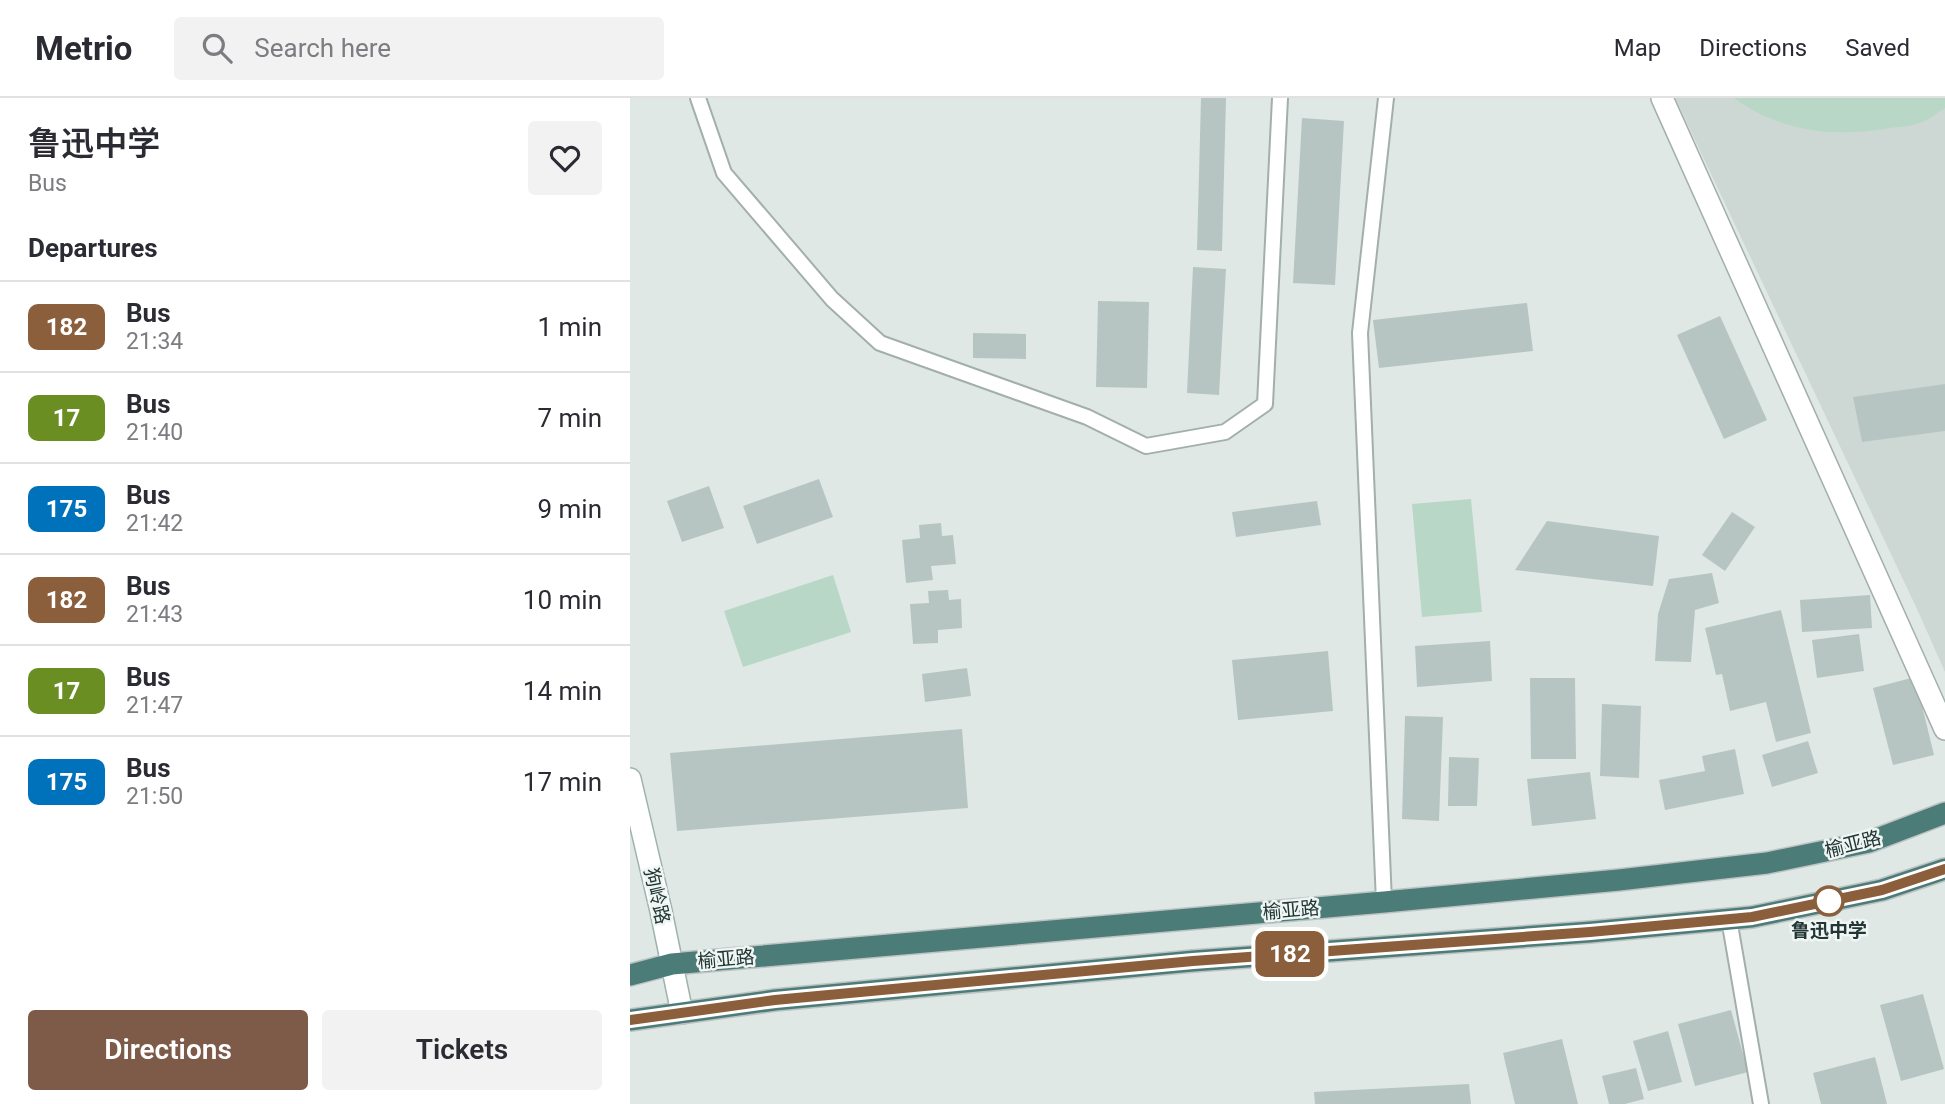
<!DOCTYPE html>
<meta charset="utf-8">
<style>
body{margin:0;font-family:Roboto,"Noto Sans SC",sans-serif;background:#f2f2f3;color:#2b2b33;height:100vh;display:flex;flex-direction:column;font-size:26px;white-space:nowrap}
*{box-sizing:border-box;margin:0}
p{font-size:23px;color:#7c7c81}
.icon{flex:none;width:38px;height:38px;fill:none;stroke:currentColor;stroke-width:2;stroke-linecap:round;stroke-linejoin:round}
.map{position:relative;flex:1;overflow:hidden}
.drawer{display:flex;flex-direction:column;background:#fff;width:630px}
.drawer>*{flex:none}
.badge{padding:0 14px;border-radius:10px;font-size:24px;line-height:46px}
.map>.badge{position:absolute;translate:-50% -50%;box-shadow:0 0 0 4px #fff}
h2{padding:0 28px;font-size:26px;line-height:63px}
.round{display:grid;place-items:center;flex:none;width:74px;height:74px;border-radius:7px;background:#f2f2f3}
.head{display:flex;align-items:center;justify-content:space-between;height:119px;padding:0 28px}
h1{font-size:33px;font-weight:600;line-height:52px}
.cta{display:flex;gap:14px;margin-top:auto;padding:14px 28px}
.cta a{flex:1;height:80px;border-radius:7px;background:#7e5a48;color:#fff;font-size:28px;font-weight:600;line-height:80px;text-align:center}
.cta a+a{background:#f2f2f3;color:#2b2b33}
ul{padding:0;list-style:none}
li{display:flex;align-items:center;gap:21px;height:91px;padding:0 28px;border-top:2px solid #e1e1e2}
li div{flex:1}
li b{display:block;font-size:26px}
li em{font-style:normal}
li .badge{min-width:77px;font-weight:700;text-align:center}
header{display:flex;align-items:center;gap:42px;box-sizing:border-box;height:98px;padding:0 35px;background:#fff;border-bottom:2px solid #e1e1e2}
header strong{font-size:33px}
nav{display:flex;gap:38px;margin-inline-start:auto;font-size:24px}
.search{width:490px;height:63px;background:#f2f2f3;display:flex;align-items:center;gap:18px;box-sizing:border-box;padding:0 24px;border-radius:7px;color:#7c7c81;font-size:26px}
main{display:flex;flex:1;min-height:0}
.map>svg:first-child{display:block}
</style>
<header>
<strong>Metrio</strong>
<div class="search"><svg class="icon" aria-label="search" viewBox="0 0 24 24"><circle cx="10" cy="10" r="6"/><path d="M15 15l6 6"/></svg>Search here</div>
<nav><a>Map</a><a>Directions</a><a>Saved</a></nav>
</header>
<main>
<section class="drawer">
<div class="head"><div><h1>鲁迅中学</h1><p>Bus</p></div><a class="round"><svg class="icon" aria-label="heart" viewBox="0 0 24 24"><path d="M12 20l-8-8c-3-5 5-10 8-4 3-6 11-1 8 4z"/></svg></a></div>
<h2>Departures</h2>
<ul>
<li><span class="badge" style="background:#8b5e3c;color:#fff">182</span><div><b>Bus</b><p>21:34</p></div><em>1 min</em></li>
<li><span class="badge" style="background:#6b8e23;color:#fff">17</span><div><b>Bus</b><p>21:40</p></div><em>7 min</em></li>
<li><span class="badge" style="background:#0072bc;color:#fff">175</span><div><b>Bus</b><p>21:42</p></div><em>9 min</em></li>
<li><span class="badge" style="background:#8b5e3c;color:#fff">182</span><div><b>Bus</b><p>21:43</p></div><em>10 min</em></li>
<li><span class="badge" style="background:#6b8e23;color:#fff">17</span><div><b>Bus</b><p>21:47</p></div><em>14 min</em></li>
<li><span class="badge" style="background:#0072bc;color:#fff">175</span><div><b>Bus</b><p>21:50</p></div><em>17 min</em></li>
</ul>
<div class="cta"><a>Directions</a><a>Tickets</a></div>
</section>
<div class="map">
<svg width="1315" height="1006" viewBox="0 0 1315 1006">
<rect width="100%" height="100%" fill="#dfe8e5"/>
<path fill="#cdd8d4" d="M 1045,0 L 1315,0 L 1315,574 L 1287,511 Z"/>
<g fill="#b9d7c6">
<path d="M 1104,0 L 1315,0 L 1315,10 C 1308,14 1300,21 1292,24 C 1283,28 1270,29 1260,30 C 1205,40 1150,34 1104,0 Z"/>
<path d="M 841,401 L 852,514 L 792,519 L 782,406 Z"/>
<path d="M 203,477 L 221,534 L 113,569 L 94,513 Z"/>
</g>
<g fill="#b7c5c2">
<path d="M 571,0 L 596,0 L 592,153 L 567,152 Z"/>
<path d="M 672,20 L 714,23 L 705,187 L 663,185 Z"/>
<path d="M 563,169 L 596,171 L 589,297 L 557,295 Z"/>
<path d="M 468,203 L 519,204 L 517,290 L 466,289 Z"/>
<path d="M 897,205 L 903,253 L 749,270 L 743,222 Z"/>
<path d="M 1090,218 L 1137,322 L 1094,341 L 1047,237 Z"/>
<path d="M 343,235 L 396,236 L 396,261 L 343,260 Z"/>
<path d="M 1315,286 L 1315,333 L 1232,344 L 1223,299 Z"/>
<path d="M 189,381 L 203,419 L 127,446 L 113,408 Z"/>
<path d="M 79,388 L 94,430 L 52,444 L 37,403 Z"/>
<path d="M 687,403 L 691,427 L 606,439 L 602,414 Z"/>
<path d="M 1102,414 L 1125,429 L 1095,473 L 1072,457 Z"/>
<path d="M 917,423 L 1029,438 L 1023,488 L 885,472 Z"/>
<path d="M 311,425 L 312,438 L 323,437 L 326,466 L 301,468 L 303,482 L 276,485 L 272,442 L 290,440 L 289,427 Z"/>
<path d="M 1082,475 L 1089,505 L 1065,512 L 1061,564 L 1025,563 L 1028,516 L 1039,481 Z"/>
<path d="M 318,492 L 319,502 L 331,501 L 332,530 L 308,532 L 308,545 L 283,546 L 280,506 L 299,505 L 298,493 Z"/>
<path d="M 1240,497 L 1242,530 L 1172,534 L 1170,502 Z"/>
<path d="M 1151,512 L 1181,635 L 1146,644 L 1136,604 L 1100,613 L 1092,576 L 1086,577 L 1075,530 Z"/>
<path d="M 1229,536 L 1234,573 L 1187,580 L 1182,542 Z"/>
<path d="M 860,543 L 862,583 L 787,589 L 785,548 Z"/>
<path d="M 698,553 L 703,613 L 608,622 L 602,562 Z"/>
<path d="M 337,570 L 341,598 L 295,604 L 292,576 Z"/>
<path d="M 1285,579 L 1304,657 L 1263,667 L 1243,590 Z"/>
<path d="M 900,580 L 945,580 L 946,661 L 901,661 Z"/>
<path d="M 972,606 L 1011,608 L 1009,680 L 970,678 Z"/>
<path d="M 775,618 L 813,619 L 809,723 L 772,721 Z"/>
<path d="M 332,631 L 338,710 L 47,733 L 40,655 Z"/>
<path d="M 1178,643 L 1188,675 L 1142,689 L 1132,657 Z"/>
<path d="M 1105,651 L 1114,696 L 1035,712 L 1029,682 L 1075,673 L 1072,658 Z"/>
<path d="M 819,659 L 849,660 L 847,708 L 818,708 Z"/>
<path d="M 960,674 L 966,721 L 902,728 L 897,681 Z"/>
<path d="M 1293,896 L 1314,971 L 1271,983 L 1250,907 Z"/>
<path d="M 1101,912 L 1118,974 L 1065,988 L 1048,926 Z"/>
<path d="M 1038,933 L 1052,984 L 1018,993 L 1003,943 Z"/>
<path d="M 932,941 L 948,1006 L 885,1006 L 873,955 Z"/>
<path d="M 1245,959 L 1257,1006 L 1191,1006 L 1183,975 Z"/>
<path d="M 1006,970 L 1014,1001 L 995,1006 L 979,1006 L 972,978 Z"/>
<path d="M 839,986 L 841,1006 L 685,1006 L 684,994 Z"/>
</g>
<g fill="none" stroke-linecap="round" stroke-linejoin="round">
<defs>
<g id="service">
<path d="M 68,0 L 94,75 L 202,201 L 250,245 L 457,319 L 516,348 L 595,334 L 635,306 L 650,0"/>
<path d="M 754,804 L 730,235 L 756,0"/>
<path d="M 1099,821 L 1131,1006"/>
</g>
<path id="minor" d="M 1032,0 L 1315,631"/>
<path id="secondary" d="M 0,681 L 31,813 L 52,915"/>
<g id="trunk">
<path d="M 0,877 L 42,866 L 754,804 L 989,782 L 1137,765 L 1239,744 L 1315,715"/>
<path d="M 0,922 L 145,902 L 563,863 L 960,834 L 1122,819 L 1252,792 L 1315,771"/>
</g>
</defs>
<use href="#service" stroke="#a3afac" stroke-width="18"/>
<use href="#minor" stroke="#a3afac" stroke-width="24"/>
<use href="#secondary" stroke="#9fb3ae" stroke-width="24"/>
<use href="#trunk" stroke="#bdc3c2" stroke-width="24"/>
<use href="#service" stroke="#fff" stroke-width="14"/>
<use href="#minor" stroke="#fff" stroke-width="21"/>
<use href="#secondary" stroke="#fff" stroke-width="21"/>
<use href="#trunk" stroke="#4c7c78" stroke-width="21"/>
</g>
<g fill="none" stroke-linecap="round" stroke-linejoin="round">
<defs>
<path id="line" d="M 0,922 L 145,902 L 563,863 L 960,834 L 1122,819 L 1252,792 L 1315,771"/>
</defs>
<use href="#line" stroke="#fff" stroke-width="16"/>
<use href="#line" stroke="#8b5e3c" stroke-width="10"/>
</g>
<circle fill="#fff" stroke="#8b5e3c" stroke-width="3.5" cx="1199" cy="803" r="14"/>
<g text-anchor="middle" dominant-baseline="central" stroke-width="5" stroke-linejoin="round" paint-order="stroke">
<g font-size="19" fill="#223634" stroke="#eef5f3">
<text transform="translate(1223 746) rotate(-14)">榆亚路</text>
<text transform="translate(27 798) rotate(77)">狗岭路</text>
<text transform="translate(661 812) rotate(-5)">榆亚路</text>
<text transform="translate(96 861) rotate(-5)">榆亚路</text>
</g>
<g font-size="19" font-weight="bold" fill="#223634" stroke="#eef5f3">
<text x="1199" y="832">鲁迅中学</text>
</g>
</g>
</svg>
<b class="badge" style="left:660px;top:856px;background:#8b5e3c;color:#fff">182</b>
</div>
</main>
